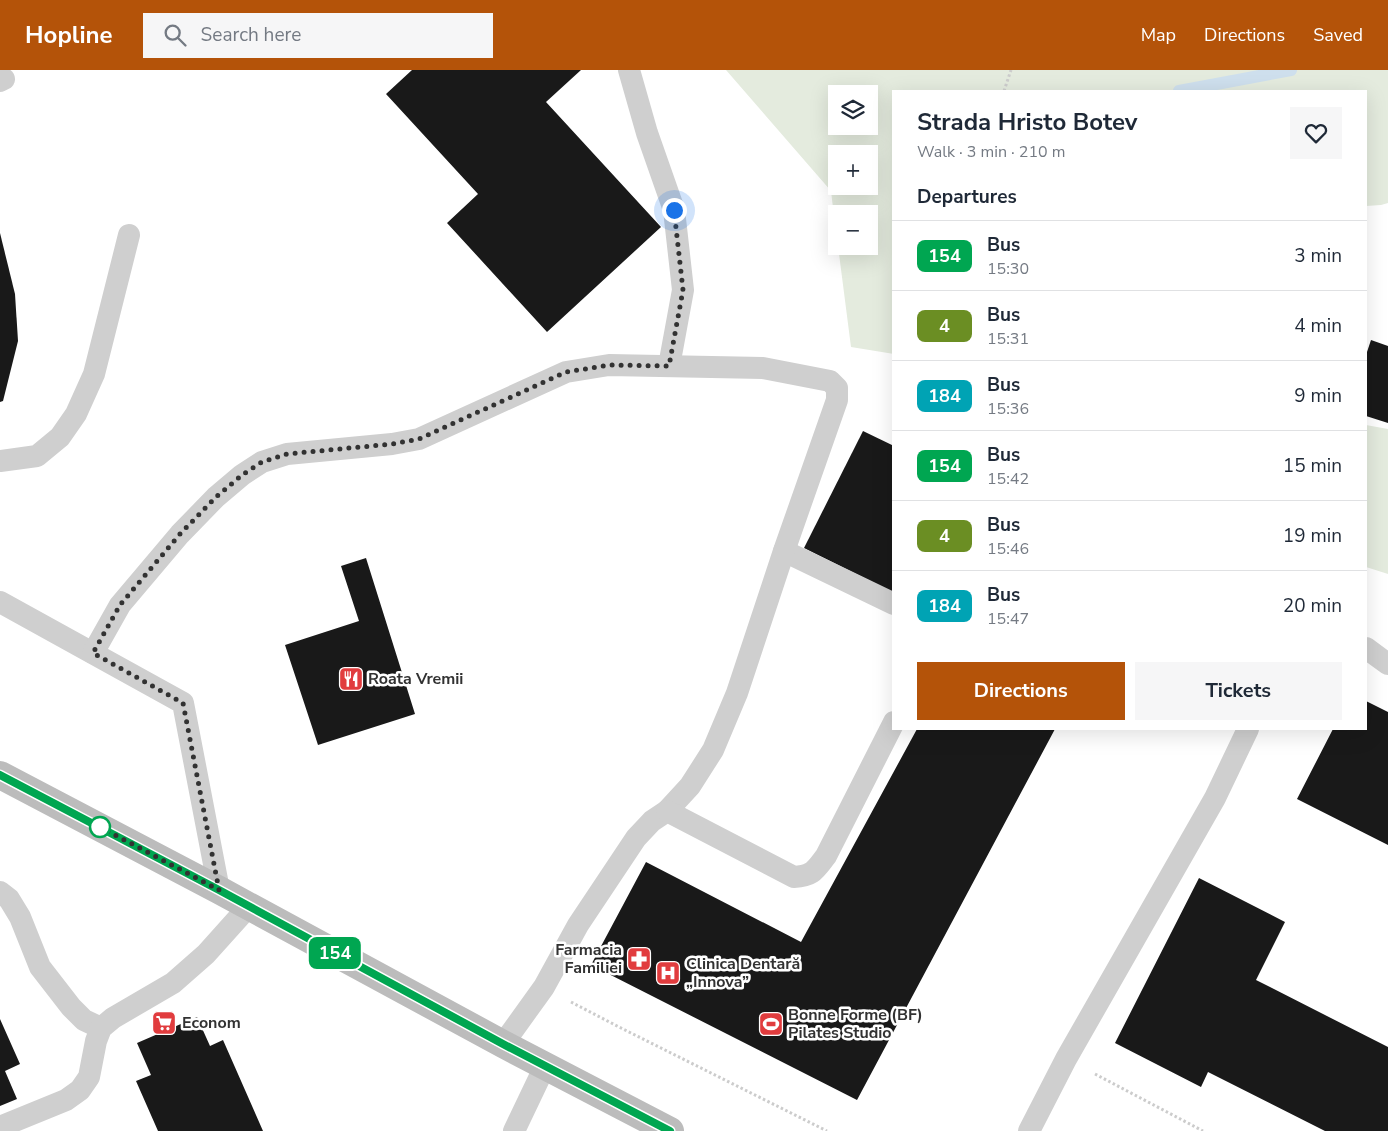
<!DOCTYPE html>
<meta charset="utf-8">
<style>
body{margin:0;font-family:"Nunito Sans",sans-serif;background:#f6f6f7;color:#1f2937;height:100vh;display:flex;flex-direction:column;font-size:19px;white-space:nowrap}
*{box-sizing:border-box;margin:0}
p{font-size:16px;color:#747a83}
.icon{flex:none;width:28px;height:28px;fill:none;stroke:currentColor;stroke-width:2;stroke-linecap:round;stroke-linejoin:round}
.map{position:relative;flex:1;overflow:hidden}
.panel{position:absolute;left:892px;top:20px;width:475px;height:640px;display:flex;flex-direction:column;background:#fff;border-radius:0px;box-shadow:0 5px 20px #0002}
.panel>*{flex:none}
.badge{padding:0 10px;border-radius:8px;font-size:18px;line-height:32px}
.buttons{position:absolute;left:828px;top:15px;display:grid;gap:10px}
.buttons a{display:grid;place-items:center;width:50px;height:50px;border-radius:0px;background:#fff;box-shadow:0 5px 20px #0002;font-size:25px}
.you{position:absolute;width:25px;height:25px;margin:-12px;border:4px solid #fff;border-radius:50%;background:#1a73e8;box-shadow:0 0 0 8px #1a73e833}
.map>.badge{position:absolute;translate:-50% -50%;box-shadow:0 0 0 2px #fff}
h2{padding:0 25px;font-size:19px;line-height:45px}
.round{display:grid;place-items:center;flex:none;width:52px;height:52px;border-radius:0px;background:#f6f6f7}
.overview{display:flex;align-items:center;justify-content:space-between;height:85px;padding:0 25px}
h1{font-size:24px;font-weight:700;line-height:38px}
.action{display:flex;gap:10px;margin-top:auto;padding:10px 25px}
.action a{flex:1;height:58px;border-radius:0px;background:#b45309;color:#fff;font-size:20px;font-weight:700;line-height:58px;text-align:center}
.action a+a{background:#f6f6f7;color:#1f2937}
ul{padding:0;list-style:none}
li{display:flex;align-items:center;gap:15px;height:70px;padding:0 25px;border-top:1px solid #e0e1e3}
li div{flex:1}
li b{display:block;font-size:19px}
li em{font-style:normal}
li .badge{min-width:55px;font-weight:700;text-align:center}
header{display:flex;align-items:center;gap:30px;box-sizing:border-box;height:70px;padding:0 25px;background:#b45309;color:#fff}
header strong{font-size:24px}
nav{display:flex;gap:28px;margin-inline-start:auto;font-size:18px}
.search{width:350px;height:45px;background:#f6f6f7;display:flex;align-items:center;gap:12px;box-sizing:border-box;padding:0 18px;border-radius:0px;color:#747a83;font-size:19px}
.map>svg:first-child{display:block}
</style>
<header>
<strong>Hopline</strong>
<div class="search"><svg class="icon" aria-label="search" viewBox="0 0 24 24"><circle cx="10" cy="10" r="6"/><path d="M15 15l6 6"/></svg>Search here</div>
<nav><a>Map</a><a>Directions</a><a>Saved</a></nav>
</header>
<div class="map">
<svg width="1388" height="1061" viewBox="0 0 1388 1061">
<rect width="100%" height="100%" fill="#fff"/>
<g fill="#e4ebde" fill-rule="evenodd">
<path d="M 726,0 L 1388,0 L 1388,133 L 1381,135 L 1366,136 L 1366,21 L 894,21 L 894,284 L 851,277 L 838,176 L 869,176 L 869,144 L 836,144 L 836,163 L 831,121 ZM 836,24 L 869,24 L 869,56 L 836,56 ZM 836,84 L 869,84 L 869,116 L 836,116 Z"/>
<path d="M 1366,355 L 1388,359 L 1388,504 L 1366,497 Z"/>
</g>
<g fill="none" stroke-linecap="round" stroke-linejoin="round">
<path stroke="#cedfed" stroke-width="12" d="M 1179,21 L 1291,0"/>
</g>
<g fill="#191919">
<path d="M 412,0 L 581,0 L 546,32 L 661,157 L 547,262 L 447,153 L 478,124 L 386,24 Z"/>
<path d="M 0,163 L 15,224 L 18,271 L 3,331 L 0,332 Z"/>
<path d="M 1371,270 L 1388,276 L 1388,353 L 1366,346 L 1366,285 Z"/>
<path d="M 863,361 L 894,376 L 894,523 L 804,478 Z"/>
<path d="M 366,488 L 415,644 L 318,675 L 285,575 L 359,551 L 341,496 Z"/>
<path d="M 1366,631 L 1388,642 L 1388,775 L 1297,729 L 1333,659 L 1366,659 Z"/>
<path d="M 917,659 L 1055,659 L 857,1030 L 591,895 L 646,792 L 801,872 Z"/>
<path d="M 1199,808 L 1285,852 L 1256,910 L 1388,977 L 1388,1061 L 1325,1061 L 1208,1002 L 1201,1017 L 1115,973 Z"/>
<path d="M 197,947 L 210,976 L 223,970 L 263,1061 L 158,1061 L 136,1011 L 151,1005 L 137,973 Z"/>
<path d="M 0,949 L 20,994 L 5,1001 L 17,1029 L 0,1036 Z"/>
</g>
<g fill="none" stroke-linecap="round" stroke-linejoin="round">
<g stroke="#ccc" stroke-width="3" stroke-dasharray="2.5 2.5" stroke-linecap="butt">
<path d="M 1004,21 L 1011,0"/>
<path d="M 571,932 L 619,957 L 827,1061"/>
<path d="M 1095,1004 L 1203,1061"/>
</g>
<g stroke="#cfcfcf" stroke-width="22">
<path d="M 629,0 L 647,63 L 674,140 L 683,220 L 669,296"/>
<path d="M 0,11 L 4,9"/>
<path d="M 0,391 L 37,386 L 60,367 L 76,344 L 94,304 L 129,165"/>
<path d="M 784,481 L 894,534"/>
<path d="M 0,532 L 183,633 L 219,820"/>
<path d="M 1366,578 L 1388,594"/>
<path d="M 93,583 L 120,535 L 180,464 L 216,427 L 242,405 L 262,392 L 287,384 L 392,374 L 419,369 L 566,302 L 609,295 L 763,298 L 830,311 L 837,318 L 837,330 L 784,481 L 737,623 L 713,680 L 690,716 L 667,741 L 652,751 L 636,768 L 578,855 L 544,917 L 503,974"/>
<path d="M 667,741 L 794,807 C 813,806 815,800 826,786 L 894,652"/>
<path d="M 0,822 L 9,829 L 20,847 L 40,897 L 71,937 L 84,950 L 101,958"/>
<path d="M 0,1057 L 66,1030 L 80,1020 L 89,1007 L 96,971 L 101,958 L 113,948 L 173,913 L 206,884 L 249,836"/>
<path d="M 514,1061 L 545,996"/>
<path d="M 1029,1061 L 1066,989 L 1215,728 L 1248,659"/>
</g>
<path stroke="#bcbcbc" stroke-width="28" d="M 0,705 L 219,820 L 503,974 L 670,1061"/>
</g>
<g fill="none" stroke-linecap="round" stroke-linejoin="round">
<defs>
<path id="line" d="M 0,705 L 219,820 L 503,974 L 670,1061"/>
</defs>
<use href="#line" stroke="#fff" stroke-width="11"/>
<use href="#line" stroke="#00a651" stroke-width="8"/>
<path stroke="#323232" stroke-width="5" stroke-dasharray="0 9" d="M 100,757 L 219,820 L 183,633 L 93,583 L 120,535 L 180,464 L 216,427 L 242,405 L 262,392 L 287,384 L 392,374 L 419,369 L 566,302 L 610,295 L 669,296 L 683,220 L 674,140"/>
</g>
<defs>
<symbol id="restaurant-square" viewBox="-11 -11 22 22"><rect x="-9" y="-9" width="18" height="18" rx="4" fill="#e13c3e" stroke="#fff"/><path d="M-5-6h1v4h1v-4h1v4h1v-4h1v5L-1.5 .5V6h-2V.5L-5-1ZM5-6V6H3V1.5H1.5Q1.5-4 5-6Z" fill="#fff"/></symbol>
<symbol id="pharmacy-square" viewBox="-11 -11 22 22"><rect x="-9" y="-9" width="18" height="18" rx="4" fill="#e13c3e" stroke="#fff"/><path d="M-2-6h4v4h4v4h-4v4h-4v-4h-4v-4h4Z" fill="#fff"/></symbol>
<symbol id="hospital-square" viewBox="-11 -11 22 22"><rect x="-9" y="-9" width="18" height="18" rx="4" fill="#e13c3e" stroke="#fff"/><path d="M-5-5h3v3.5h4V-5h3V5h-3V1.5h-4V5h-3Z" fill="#fff"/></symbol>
<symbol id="supermarket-square" viewBox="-11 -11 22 22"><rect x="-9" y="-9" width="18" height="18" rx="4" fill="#e13c3e" stroke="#fff"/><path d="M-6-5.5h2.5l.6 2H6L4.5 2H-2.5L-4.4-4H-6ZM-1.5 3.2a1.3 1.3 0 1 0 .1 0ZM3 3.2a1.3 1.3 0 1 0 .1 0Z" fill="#fff"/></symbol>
<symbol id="stadium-square" viewBox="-11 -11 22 22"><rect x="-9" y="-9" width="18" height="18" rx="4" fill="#e13c3e" stroke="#fff"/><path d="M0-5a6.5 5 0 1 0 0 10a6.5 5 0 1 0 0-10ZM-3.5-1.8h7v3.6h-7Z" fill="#fff"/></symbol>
</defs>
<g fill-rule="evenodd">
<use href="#restaurant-square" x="337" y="595" width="28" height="28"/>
<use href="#pharmacy-square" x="625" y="875" width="28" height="28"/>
<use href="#hospital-square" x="654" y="889" width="28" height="28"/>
<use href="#supermarket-square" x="150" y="939" width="28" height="28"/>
<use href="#stadium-square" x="757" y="940" width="28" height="28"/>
</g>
<circle fill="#fff" stroke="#00a651" stroke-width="2.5" cx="100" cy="757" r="10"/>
<g text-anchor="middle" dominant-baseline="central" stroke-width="5" stroke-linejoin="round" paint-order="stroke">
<g font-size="16" font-weight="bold" fill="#323232" stroke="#fff" text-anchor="start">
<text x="368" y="609">Roata Vremii</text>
<text x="622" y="880" text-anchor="end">Farmacia<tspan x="622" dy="18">Familiei</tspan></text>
<text x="686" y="894">Clinica Dentară<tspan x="686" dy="18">„Innova”</tspan></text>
<text x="788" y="945">Bonne Forme (BF)<tspan x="788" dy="18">Pilates Studio</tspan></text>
<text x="182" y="953">Econom</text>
</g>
</g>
</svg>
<div class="buttons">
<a><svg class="icon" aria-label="layers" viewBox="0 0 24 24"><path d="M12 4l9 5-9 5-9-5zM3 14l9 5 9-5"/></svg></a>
<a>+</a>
<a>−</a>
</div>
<div class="you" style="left:674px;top:140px"></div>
<b class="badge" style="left:335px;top:883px;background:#00a651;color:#fff">154</b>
<section class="panel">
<div class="overview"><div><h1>Strada Hristo Botev</h1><p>Walk · 3 min · 210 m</p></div><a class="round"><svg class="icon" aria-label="heart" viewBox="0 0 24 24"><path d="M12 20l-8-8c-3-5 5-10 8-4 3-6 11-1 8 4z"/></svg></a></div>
<h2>Departures</h2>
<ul>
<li><span class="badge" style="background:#00a651;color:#fff">154</span><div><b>Bus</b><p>15:30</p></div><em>3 min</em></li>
<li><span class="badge" style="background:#6b8e23;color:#fff">4</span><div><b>Bus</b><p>15:31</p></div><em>4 min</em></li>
<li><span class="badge" style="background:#00a3b4;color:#fff">184</span><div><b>Bus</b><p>15:36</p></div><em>9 min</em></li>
<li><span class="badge" style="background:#00a651;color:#fff">154</span><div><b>Bus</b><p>15:42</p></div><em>15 min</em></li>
<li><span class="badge" style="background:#6b8e23;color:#fff">4</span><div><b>Bus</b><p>15:46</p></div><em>19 min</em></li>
<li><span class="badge" style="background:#00a3b4;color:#fff">184</span><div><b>Bus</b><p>15:47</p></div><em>20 min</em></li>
</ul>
<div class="action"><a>Directions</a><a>Tickets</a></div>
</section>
</div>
